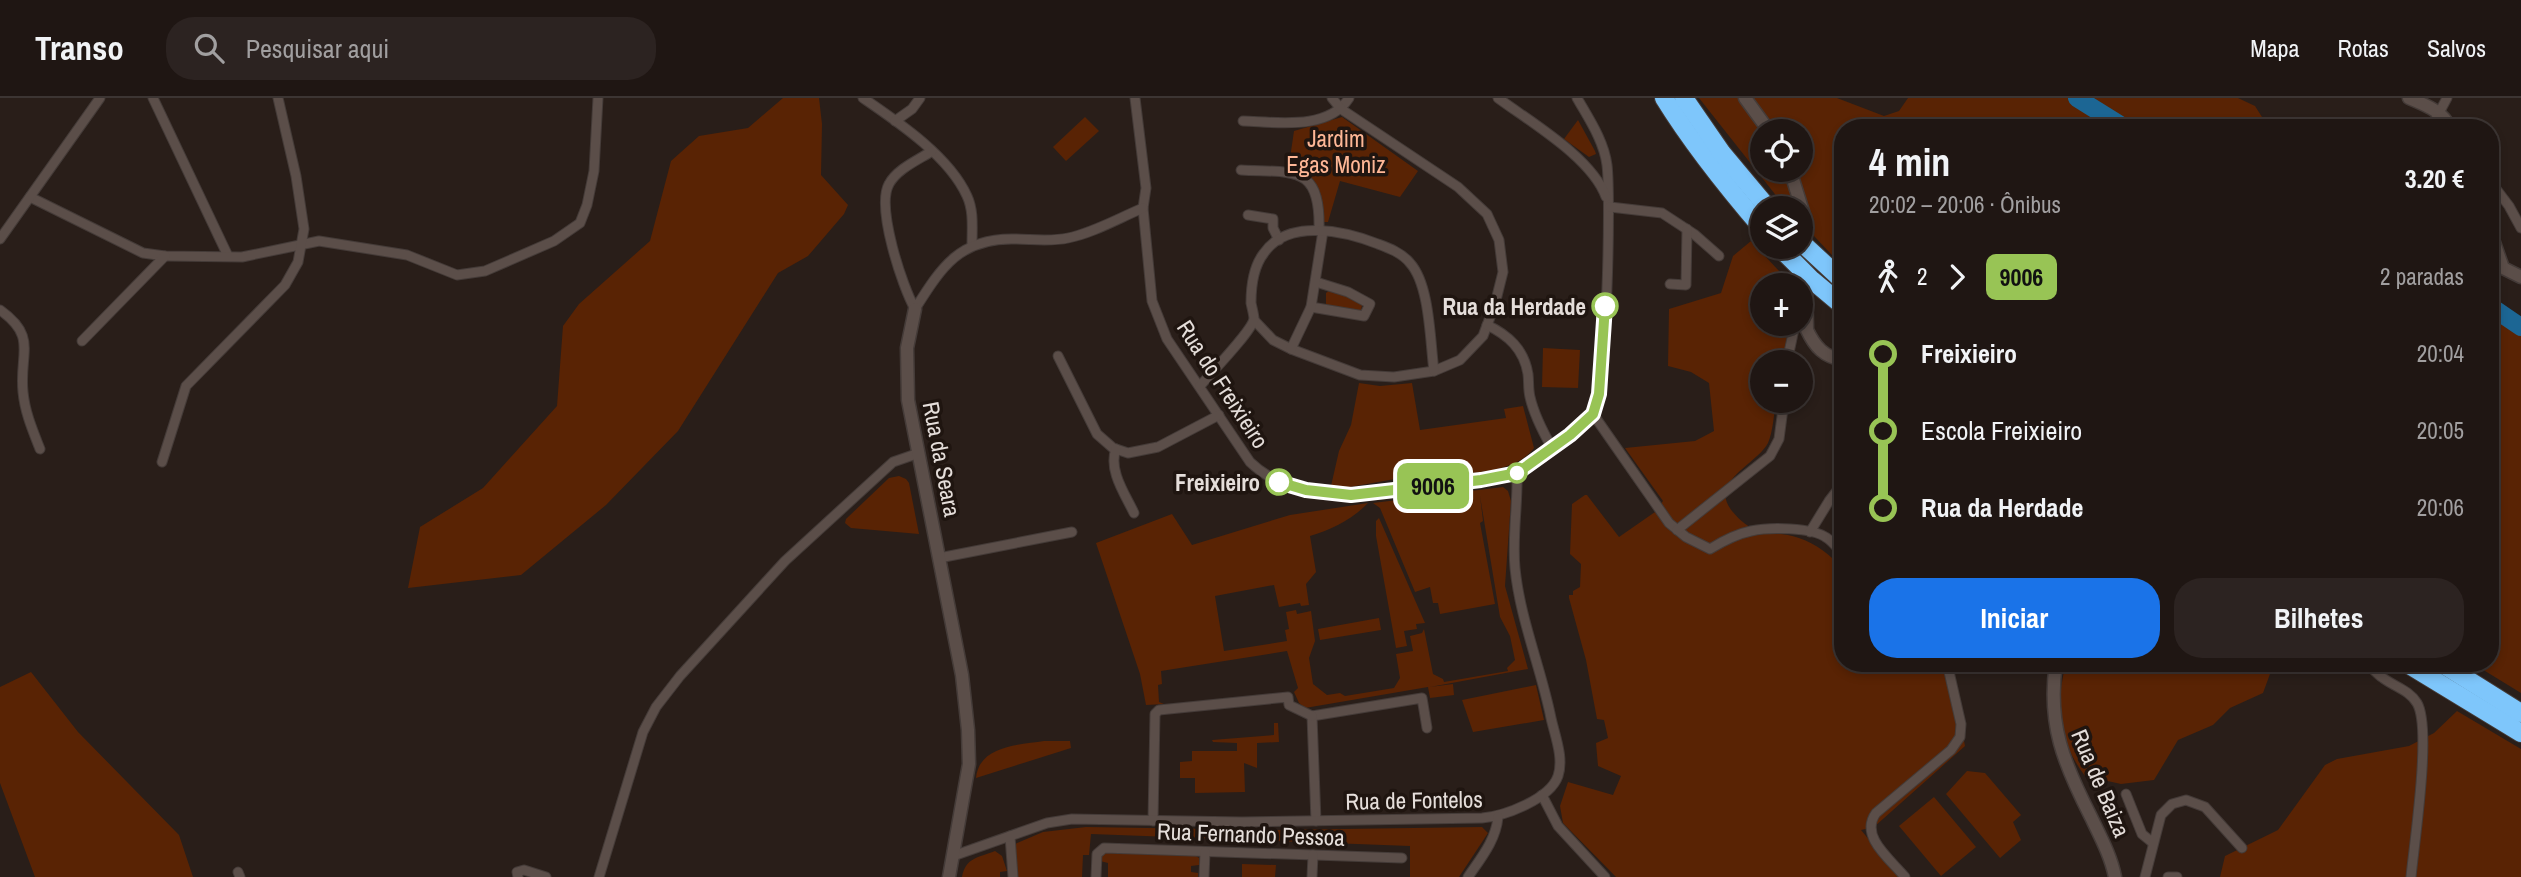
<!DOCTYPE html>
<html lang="pt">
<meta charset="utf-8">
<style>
body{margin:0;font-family:"Archivo Narrow",sans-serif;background:#2c2321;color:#f1f3f6;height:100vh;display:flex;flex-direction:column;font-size:26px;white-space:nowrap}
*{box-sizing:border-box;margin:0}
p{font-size:23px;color:#a19fa0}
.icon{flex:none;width:38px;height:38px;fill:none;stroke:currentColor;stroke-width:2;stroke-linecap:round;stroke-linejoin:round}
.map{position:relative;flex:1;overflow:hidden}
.sheet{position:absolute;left:1834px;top:21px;width:665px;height:553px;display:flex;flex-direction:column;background:#1f1613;border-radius:28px;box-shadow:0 4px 10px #0003,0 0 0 2px #3c3533}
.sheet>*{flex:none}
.badge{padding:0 14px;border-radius:10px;font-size:24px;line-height:46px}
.fabs{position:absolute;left:1750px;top:21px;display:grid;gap:14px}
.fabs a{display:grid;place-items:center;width:63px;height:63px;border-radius:50%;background:#1f1613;box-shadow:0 4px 10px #0003,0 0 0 2px #3c3533;font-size:35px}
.map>.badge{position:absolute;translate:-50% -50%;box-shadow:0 0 0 4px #fff}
.legs{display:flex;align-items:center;gap:10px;height:77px;padding:0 35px;font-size:23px}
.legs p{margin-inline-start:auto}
.headline{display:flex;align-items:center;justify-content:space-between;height:119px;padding:0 35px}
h1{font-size:38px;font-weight:700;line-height:52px}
.cta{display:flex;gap:14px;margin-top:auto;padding:14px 35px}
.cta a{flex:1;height:80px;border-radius:28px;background:#1a73e8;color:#fff;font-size:28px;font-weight:700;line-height:80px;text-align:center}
.cta a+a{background:#2c2321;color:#f1f3f6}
ul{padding:0 35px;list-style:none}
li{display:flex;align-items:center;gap:24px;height:77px;font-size:26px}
li i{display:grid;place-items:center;width:10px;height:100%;margin:0 9px;background:currentColor}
li i::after{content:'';width:18px;height:18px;margin:-9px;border:5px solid;border-radius:50%;background:#1f1613}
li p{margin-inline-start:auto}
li:first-child i{background:linear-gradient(#0000 50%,currentColor 0)}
li:last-child i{background:linear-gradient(currentColor 50%,#0000 0)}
header{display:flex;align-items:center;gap:42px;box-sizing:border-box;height:98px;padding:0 35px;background:#1f1613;border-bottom:2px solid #3c3533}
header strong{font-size:33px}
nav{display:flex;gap:38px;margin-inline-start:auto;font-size:24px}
.search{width:490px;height:63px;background:#2c2321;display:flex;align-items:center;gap:18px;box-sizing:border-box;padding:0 24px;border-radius:28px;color:#a19fa0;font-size:26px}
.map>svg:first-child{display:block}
</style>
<header>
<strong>Transo</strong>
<div class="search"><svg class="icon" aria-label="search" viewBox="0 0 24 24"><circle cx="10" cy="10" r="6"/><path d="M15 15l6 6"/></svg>Pesquisar aqui</div>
<nav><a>Mapa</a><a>Rotas</a><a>Salvos</a></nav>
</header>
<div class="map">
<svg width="2521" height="779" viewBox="0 0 2521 779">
<rect width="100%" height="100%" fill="#291e19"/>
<g fill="#592304" fill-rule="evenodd">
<path d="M 783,0 L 819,0 L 822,26 L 821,77 L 848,107 L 844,116 L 808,158 L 778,175 L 678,333 L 606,407 L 521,477 L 408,490 L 420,429 L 483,390 L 557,308 L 563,228 L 579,206 L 650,143 L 671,63 L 699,38 L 748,30 Z"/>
<path d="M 1699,0 L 1837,0 L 1884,18 L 1899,13 L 1908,0 L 2238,0 L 2255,8 L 2269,30 L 1843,30 L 1843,169 L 1801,124 L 1801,110 L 1788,110 L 1778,100 ZM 1762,33 L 1801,33 L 1801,72 L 1762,72 Z"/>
<path d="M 1085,19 L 1099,33 L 1066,63 L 1053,49 Z"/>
<path d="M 1342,19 L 1418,73 L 1400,99 L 1340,83 L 1328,124 L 1323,124 C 1322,98 1319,74 1289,67 L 1294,33 Z"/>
<path d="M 1578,22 L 1595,53 L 1596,56 L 1589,59 L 1564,41 Z"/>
<path d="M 1751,143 L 1792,187 L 1762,187 L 1762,226 L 1789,226 L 1783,264 L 1762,264 L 1762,303 L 1776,303 C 1774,315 1773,334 1768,345 C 1757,366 1708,384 1732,413 C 1756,442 1770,430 1799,440 C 1817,446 1830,457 1843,471 L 1843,565 L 1953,565 L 1950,568 L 1965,648 L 1874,729 L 1861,732 L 1900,779 L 1616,779 L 1563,725 L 1560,708 L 1568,684 L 1613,697 L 1621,678 L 1598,668 L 1596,645 L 1608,640 L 1604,622 L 1597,621 L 1586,562 L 1569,500 L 1569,497 L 1573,497 L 1573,493 L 1580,489 L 1581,466 L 1570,456 L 1572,406 L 1585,397 L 1587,397 L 1619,439 L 1655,414 L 1663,403 L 1625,350 L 1695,343 L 1714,333 L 1709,285 L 1691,274 L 1668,268 L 1669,211 L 1721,195 L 1733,158 Z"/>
<path d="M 1330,192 L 1360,203 L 1362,207 L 1361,213 L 1326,207 L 1326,195 Z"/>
<path d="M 2490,208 L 2521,225 L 2521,595 L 2472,565 L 2490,565 Z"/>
<path d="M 1543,250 L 1580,252 L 1578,290 L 1542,289 Z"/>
<path d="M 1359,285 L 1380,288 L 1412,285 L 1420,332 L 1506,320 L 1504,311 L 1523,308 L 1534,350 C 1521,368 1493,373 1472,375 L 1466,371 L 1412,381 L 1401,380 L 1344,390 L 1331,388 L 1339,353 L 1351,327 Z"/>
<path d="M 899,378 L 906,381 L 909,385 L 919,436 L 851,430 L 845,425 L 846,421 L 889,380 Z"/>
<path d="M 1503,389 L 1508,393 L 1511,403 L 1505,488 L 1528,571 L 1430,589 L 1453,586 L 1454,597 L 1430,600 L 1428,589 L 1305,610 L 1299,605 L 1294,594 L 1298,590 L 1287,553 L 1161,573 L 1162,586 L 1158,587 L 1159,604 L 1164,606 L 1146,607 L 1140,576 L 1096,445 L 1172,416 L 1192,447 L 1290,417 L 1368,405 C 1353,421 1331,432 1310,438 L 1316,474 L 1306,486 L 1309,507 L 1301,508 L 1300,505 L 1279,509 L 1274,487 L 1215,498 L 1224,553 L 1287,543 L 1285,532 L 1289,531 L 1286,514 L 1296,512 L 1297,516 L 1311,513 L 1315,543 L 1309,560 L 1313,586 L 1327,597 L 1340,595 L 1345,598 L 1394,590 L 1400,580 L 1396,556 L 1413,553 L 1410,538 L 1422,535 L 1424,531 L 1433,576 L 1443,581 L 1444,584 L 1508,573 L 1507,570 L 1515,562 L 1510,538 L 1500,519 L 1480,398 L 1483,423 L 1480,425 L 1495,506 L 1440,516 L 1438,505 L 1433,505 L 1430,489 L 1415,494 L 1380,410 L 1373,405 Z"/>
<path d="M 1379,420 L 1425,525 L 1416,526 L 1417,531 L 1404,533 L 1407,548 L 1396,550 L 1376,438 L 1376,423 Z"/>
<path d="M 1379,520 L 1381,532 L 1320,542 L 1318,531 Z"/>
<path d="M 2066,565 L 2274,565 L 2263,595 L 2230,610 L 2213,627 L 2178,642 L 2154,682 L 2121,686 L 2085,678 C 2058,642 2055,608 2066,565 Z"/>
<path d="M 31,574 L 78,634 L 179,737 L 193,779 L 35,779 L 0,685 L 0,589 Z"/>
<path d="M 1536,587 L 1544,622 L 1473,634 L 1462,602 Z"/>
<path d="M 2457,613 L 2521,651 L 2521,779 L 2220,779 L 2225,758 L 2278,732 L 2325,667 L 2337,661 L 2409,648 L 2434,635 Z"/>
<path d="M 1274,625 L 1278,625 L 1279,644 L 1257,645 L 1257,670 L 1244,665 L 1245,694 L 1195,695 L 1195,680 L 1180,680 L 1180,664 L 1192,663 L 1192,653 L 1237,653 L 1237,645 L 1213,644 L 1212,642 L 1274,637 Z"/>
<path d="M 1044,643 L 1070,643 L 1071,650 L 976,680 C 979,647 1020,647 1044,643 Z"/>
<path d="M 1967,673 L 1985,675 L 2021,717 L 2013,724 L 2021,742 L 2000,760 L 1946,696 Z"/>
<path d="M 1934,699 L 1976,749 L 1941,778 L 1899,728 Z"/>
<path d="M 1086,729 L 1274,732 L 1482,729 L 1488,735 L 1459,779 L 1410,779 L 1410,748 L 1091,736 L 1089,757 L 1083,757 L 1082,779 L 1016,779 L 1015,746 L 1043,734 Z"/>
<path d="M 995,753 L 1002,758 L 1007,773 L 1000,774 L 1000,779 L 962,779 C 966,759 978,760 995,753 Z"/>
<path d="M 1100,754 L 1196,758 L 1199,760 L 1199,767 L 1191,768 L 1191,774 L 1198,775 L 1198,779 L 1108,779 L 1108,765 L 1100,763 Z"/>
<path d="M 1242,766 L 1276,767 L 1275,779 L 1242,779 Z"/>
</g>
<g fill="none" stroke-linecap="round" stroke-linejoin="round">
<g stroke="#1c6694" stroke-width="18">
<path d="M 2077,0 L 2125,30"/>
<path d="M 2490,208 L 2521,229"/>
</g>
<defs>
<g id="minor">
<path d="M 153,0 L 228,158"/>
<path d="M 863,0 C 898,24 949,58 967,98 C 974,113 972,130 972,147"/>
<path d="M 1135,0 L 1146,90 L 1143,110 L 1152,203 L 1167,241 L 1250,364 C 1301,413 1381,395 1444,386 C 1466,384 1497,383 1517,374 C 1533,368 1584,330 1593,316 C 1607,295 1611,100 1607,67 C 1604,43 1589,21 1577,0"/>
<path d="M 1498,0 C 1532,25 1592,60 1606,99"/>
<path d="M 895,23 L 912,11 L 920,0"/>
<path d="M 1243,23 C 1276,24 1328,33 1349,0"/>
<path d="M 2431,30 L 2447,0"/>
<path d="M 932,53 C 918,62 897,71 889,86 C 876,109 902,188 915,211 C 941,170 959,140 1014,141 C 1031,141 1050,144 1068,140 C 1093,135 1119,120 1143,110"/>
<path d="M 1241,72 C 1294,75 1321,66 1319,133"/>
<path d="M 2490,83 L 2509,108 L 2521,130"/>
<path d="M 30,99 L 143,155 L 165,158 L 242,159 L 319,143 L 407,157 L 457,177 L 485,173 L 554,143 L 580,125 L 587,107 L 594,73 L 598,0"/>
<path d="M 1610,109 L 1662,115 L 1694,136 L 1719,158"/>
<path d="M 1248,117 L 1273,121 L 1273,130 L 1279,142"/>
<path d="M 0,141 L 100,0"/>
<path d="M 1670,186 L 1686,187 L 1687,131"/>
<path d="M 1311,209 L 1364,218 L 1370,206 L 1348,194 L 1316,184"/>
<path d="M 0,212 C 38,239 19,255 23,294 C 25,315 33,333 40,351"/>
<path d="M 1254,222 L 1273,242 L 1291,251 L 1360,277 L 1394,279 L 1434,273 L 1460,262 L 1483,238 L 1495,206 L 1503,174 L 1499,142 L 1487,116 L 1458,89 L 1341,11 L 1332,0"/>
<path d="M 1487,227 C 1508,237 1524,251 1528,276 C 1529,284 1528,291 1530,299 C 1534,317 1543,334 1552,350"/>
<path d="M 82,243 L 165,158"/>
<path d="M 1291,251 L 1311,209 L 1323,133"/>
<path d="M 1058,258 L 1097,336 L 1113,350 L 1128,355 L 1158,349 L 1219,317"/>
<path d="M 1787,264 L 1795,226"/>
<path d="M 1200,288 C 1210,276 1252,233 1254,221 C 1254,217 1252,210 1251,205 C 1251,188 1253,169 1264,155 C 1288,120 1345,133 1378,146 C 1389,150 1402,155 1410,165 C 1430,187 1430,243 1434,273"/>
<path d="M 1593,316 L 1669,425 L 1686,439 L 1710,451 C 1723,443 1736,436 1751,433 C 1769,429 1812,429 1827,440 C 1833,444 1838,451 1843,456"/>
<path d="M 1116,351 C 1108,372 1125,396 1134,415"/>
<path d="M 162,364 L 186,288 L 285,187 L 298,164 L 304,131 L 296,78 L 278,0"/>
<path d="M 1677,432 L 1770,358 L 1779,341 L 1784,303"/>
<path d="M 1810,434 L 1829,403 L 1843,385"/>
<path d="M 939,460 L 1072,434"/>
<path d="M 2367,565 C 2372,570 2377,576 2383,580 C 2395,589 2409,592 2417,605 C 2432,630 2414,746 2411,779"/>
<path d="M 1312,618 L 1422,600 L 1427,630"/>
<path d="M 1312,618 L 1316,723"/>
<path d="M 2126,696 L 2142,736 L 2153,745"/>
<path d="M 1542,697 L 1558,728 L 1605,779"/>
<path d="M 1153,723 L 1155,616 L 1159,612 L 1288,599 L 1289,607 L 1312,618"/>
<path d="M 1010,738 L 1013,779"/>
<path d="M 953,758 L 1047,725 L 1072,721 L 1242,724 L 1482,720 C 1505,718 1550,701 1558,678 C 1564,660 1555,638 1551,620 C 1541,570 1520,521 1515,470 C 1512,439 1518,406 1517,375"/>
<path d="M 238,774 L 240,779"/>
<path d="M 518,779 L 517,774 L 524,772 L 546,779"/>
<path d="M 599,779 L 643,634 L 656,609 L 680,578 L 785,463 L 893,364 L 919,355"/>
<path d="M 1096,779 L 1097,756 L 1104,750 L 1402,760"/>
<path d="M 1204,779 L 1205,754"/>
<path d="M 1312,779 L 1313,757"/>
<path d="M 1468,779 C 1481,760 1496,742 1498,719"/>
<path d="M 1905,779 C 1890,761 1859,738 1876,715 L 1951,652 L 1960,639 L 1961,626 L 1947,565"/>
<path d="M 2145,779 L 2161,717 L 2172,706 L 2186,702 L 2205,709 L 2242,750"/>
<path d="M 2168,779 L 2177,779"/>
</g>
<g id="tertiary">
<path d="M 1745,0 L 1769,33"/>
<path d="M 2409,0 C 2425,7 2443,13 2450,30"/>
<path d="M 1790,72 L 1805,120 L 1807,232 C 1815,249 1824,259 1843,262"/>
<path d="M 2490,133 L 2503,170 L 2521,179"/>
<path d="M 915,211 L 907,250 L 908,302 L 962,577 L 968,632 L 969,666 L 949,779"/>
<path d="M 2056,565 C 2047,626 2064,666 2091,719 C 2100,738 2111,758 2115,779"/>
</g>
<g id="motorway">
<path d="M 1664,0 C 1693,47 1726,88 1762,130"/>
<path d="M 1684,0 L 1722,55 L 1768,110"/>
<path d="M 2406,565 L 2521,635"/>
<path d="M 2441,565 L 2521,615"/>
</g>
</defs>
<use href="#minor" stroke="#443b38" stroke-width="11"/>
<use href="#tertiary" stroke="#443b38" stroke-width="15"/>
<use href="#motorway" stroke="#443b38" stroke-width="20"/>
<use href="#minor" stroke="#5b4e49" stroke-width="9"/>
<use href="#tertiary" stroke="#5b4e49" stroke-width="12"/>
<use href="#motorway" stroke="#7ec6fb" stroke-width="18"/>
<defs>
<g id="motorway-bridge">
<path d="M 1801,144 L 1843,183"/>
<path d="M 1779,149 L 1812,182 L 1843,208"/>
</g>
</defs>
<use href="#motorway-bridge" stroke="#443b38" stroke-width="20" stroke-linecap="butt"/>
<use href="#motorway-bridge" stroke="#7ec6fb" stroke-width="18"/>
</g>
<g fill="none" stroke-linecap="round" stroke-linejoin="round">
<defs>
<path id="line-1" d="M 1279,384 L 1306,392 L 1351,397 L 1481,382 L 1517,375 L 1570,337 L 1593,316 L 1599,296 L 1605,208"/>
</defs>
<use href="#line-1" stroke="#fff" stroke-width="16"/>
<use href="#line-1" stroke="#98c455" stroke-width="10"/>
</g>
<g fill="#fff" stroke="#98c455" stroke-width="3.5">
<circle cx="1605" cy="208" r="12"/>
<circle cx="1517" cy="375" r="9"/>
<circle cx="1279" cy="384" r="12"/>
</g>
<g text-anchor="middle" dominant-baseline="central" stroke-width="7" stroke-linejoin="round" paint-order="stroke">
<g font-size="23" fill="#feb796" stroke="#1f1510">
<text x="1336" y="40">Jardim<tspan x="1336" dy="26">Egas Moniz</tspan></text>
</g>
<g font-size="23" font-weight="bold" fill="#e5deda" stroke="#1f1510" text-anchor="end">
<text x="1586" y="208">Rua da Herdade</text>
<text x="1260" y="384">Freixieiro</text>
</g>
<g font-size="23" fill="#e5deda" stroke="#1f1510">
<text transform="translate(1223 286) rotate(57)">Rua do Freixieiro</text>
<text transform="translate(942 361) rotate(79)">Rua da Seara</text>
<text transform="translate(2101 685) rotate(67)">Rua de Baiza</text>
<text transform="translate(1414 702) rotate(-1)">Rua de Fontelos</text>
<text transform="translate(1251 736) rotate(2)">Rua Fernando Pessoa</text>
</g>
</g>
</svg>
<div class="fabs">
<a><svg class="icon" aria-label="locate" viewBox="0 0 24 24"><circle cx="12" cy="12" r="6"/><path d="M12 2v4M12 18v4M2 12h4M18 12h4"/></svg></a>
<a><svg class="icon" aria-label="layers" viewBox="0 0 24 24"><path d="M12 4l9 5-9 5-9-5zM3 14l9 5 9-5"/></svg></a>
<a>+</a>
<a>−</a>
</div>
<b class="badge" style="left:1433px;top:388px;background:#98c455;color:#111">9006</b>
<section class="sheet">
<div class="headline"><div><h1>4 min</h1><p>20:02 – 20:06 · Ônibus</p></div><b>3.20 €</b></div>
<div class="legs"><svg class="icon" aria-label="walk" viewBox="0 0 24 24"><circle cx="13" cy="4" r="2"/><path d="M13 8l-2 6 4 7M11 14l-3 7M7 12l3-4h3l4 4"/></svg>2<svg class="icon" aria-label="forward" viewBox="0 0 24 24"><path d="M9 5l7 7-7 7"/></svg><b class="badge" style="background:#98c455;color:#111">9006</b><p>2 paradas</p></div>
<ul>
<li><i style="color:#98c455"></i><b>Freixieiro</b><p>20:04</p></li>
<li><i style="color:#98c455"></i><span>Escola Freixieiro</span><p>20:05</p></li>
<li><i style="color:#98c455"></i><b>Rua da Herdade</b><p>20:06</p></li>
</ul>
<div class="cta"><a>Iniciar</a><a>Bilhetes</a></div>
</section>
</div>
